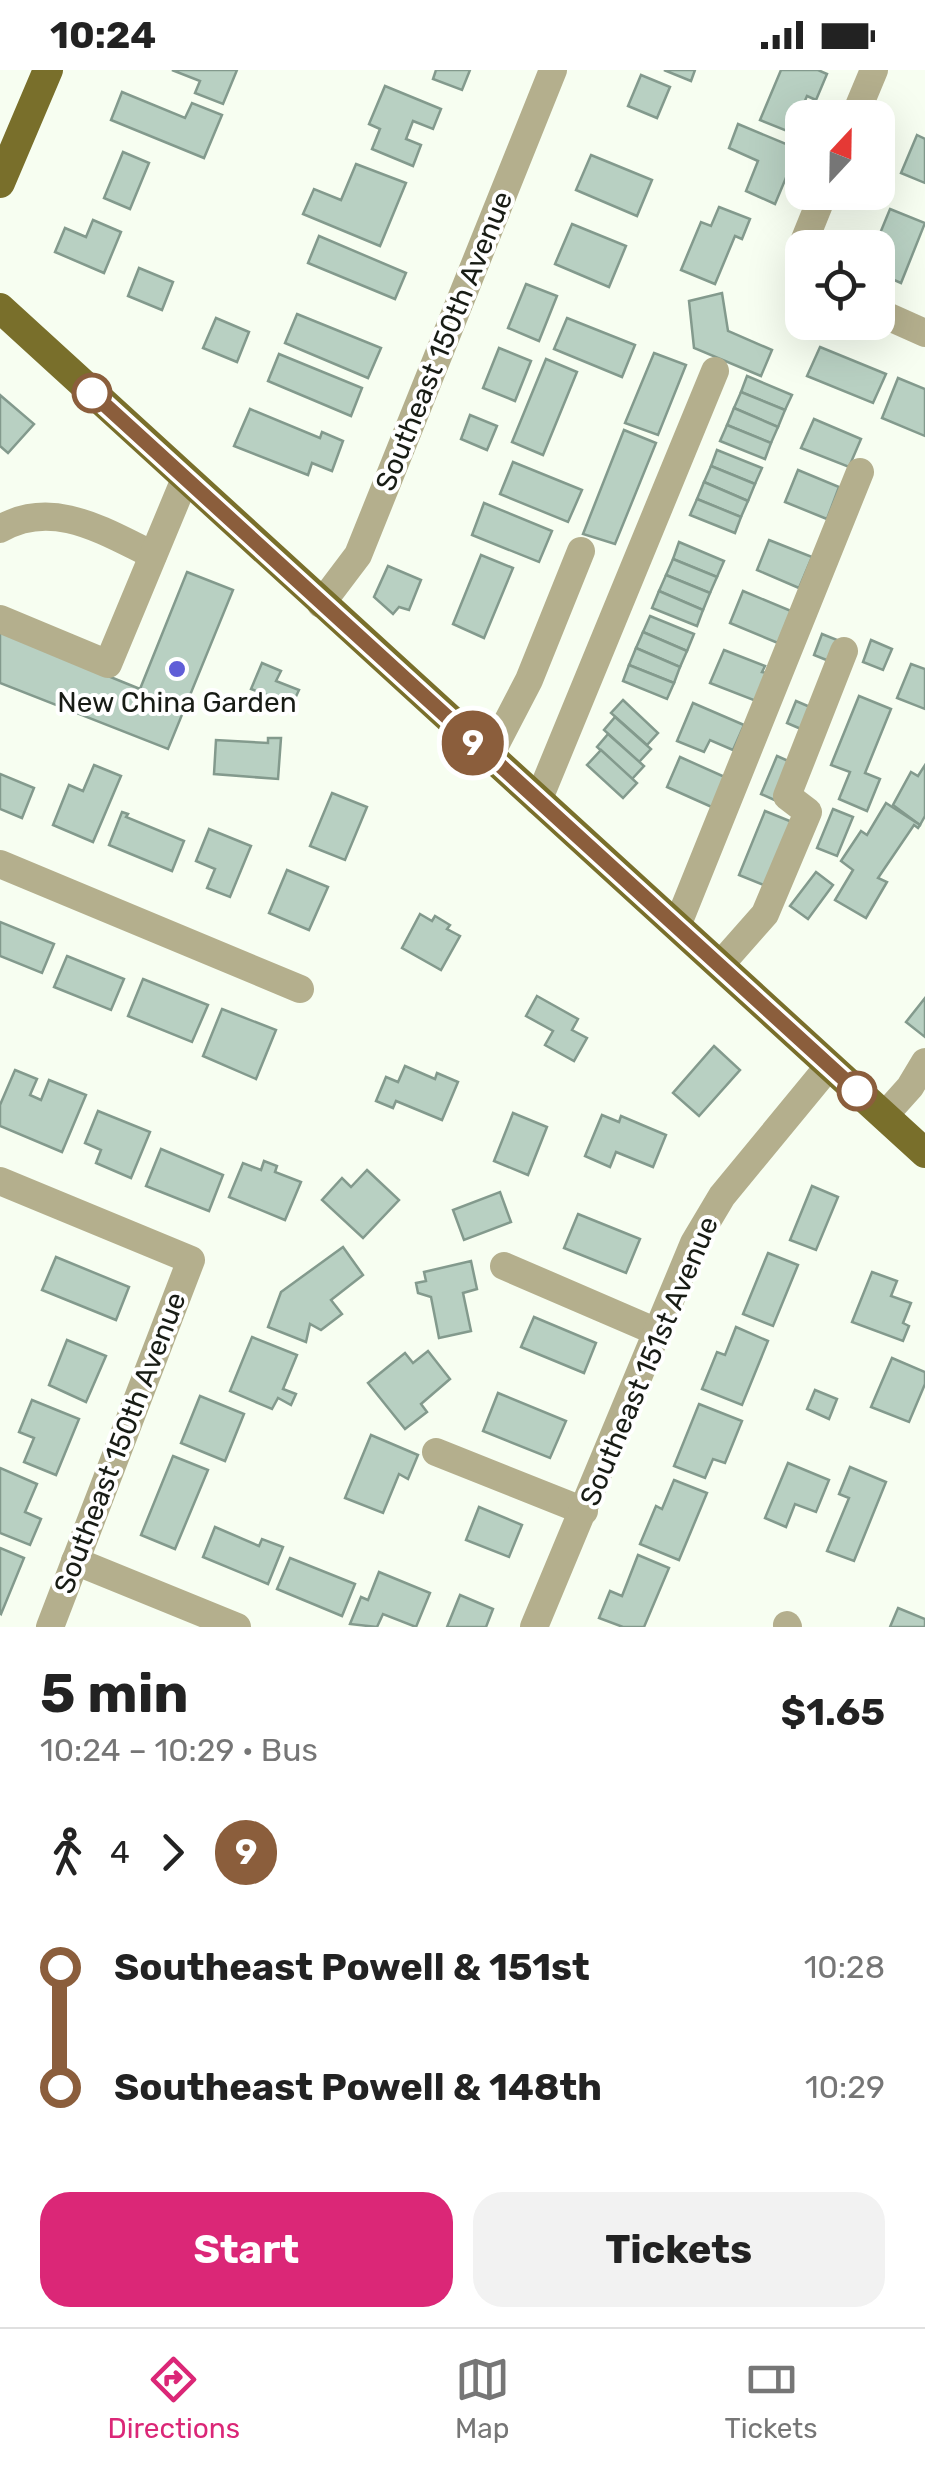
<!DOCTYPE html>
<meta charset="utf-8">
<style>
body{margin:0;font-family:Rubik,sans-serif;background:#f2f2f2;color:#222;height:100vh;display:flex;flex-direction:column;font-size:38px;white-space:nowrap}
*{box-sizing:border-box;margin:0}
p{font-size:32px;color:#767676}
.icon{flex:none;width:55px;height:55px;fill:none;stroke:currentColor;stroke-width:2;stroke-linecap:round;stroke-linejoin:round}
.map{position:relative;height:1557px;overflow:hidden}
.details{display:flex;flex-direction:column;background:#fff;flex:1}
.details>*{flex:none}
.badge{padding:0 20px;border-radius:32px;font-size:35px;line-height:65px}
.needle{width:65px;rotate:22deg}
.controls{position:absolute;left:785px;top:30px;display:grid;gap:20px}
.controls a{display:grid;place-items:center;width:110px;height:110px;border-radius:20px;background:#fff;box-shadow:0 10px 40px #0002;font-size:50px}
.map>.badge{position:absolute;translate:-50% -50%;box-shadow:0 0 0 5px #fff}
.legs{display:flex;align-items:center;gap:15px;height:110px;padding:0 40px;font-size:32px}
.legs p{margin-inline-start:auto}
.head{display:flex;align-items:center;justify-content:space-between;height:170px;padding:0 40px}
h1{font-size:55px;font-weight:700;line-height:75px}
.cta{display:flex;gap:20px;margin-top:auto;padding:20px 40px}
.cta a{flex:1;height:115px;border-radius:30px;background:#db2777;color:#fff;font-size:40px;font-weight:700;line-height:115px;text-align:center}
.cta a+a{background:#f2f2f2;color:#222}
ul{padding:0 40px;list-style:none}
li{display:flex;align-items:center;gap:35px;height:120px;font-size:38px}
li i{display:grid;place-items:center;width:15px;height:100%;margin:0 12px;background:currentColor}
li i::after{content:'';width:25px;height:25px;margin:-12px;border:8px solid;border-radius:50%;background:#fff}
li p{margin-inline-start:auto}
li:first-child i{background:linear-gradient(#0000 50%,currentColor 0)}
li:last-child i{background:linear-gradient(currentColor 50%,#0000 0)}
.status{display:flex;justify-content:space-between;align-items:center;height:70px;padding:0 50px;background:#fff;direction:ltr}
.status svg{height:28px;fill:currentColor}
.tab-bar{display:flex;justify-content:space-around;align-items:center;height:140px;border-top:2px solid #e0e0e0;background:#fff;font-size:28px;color:#767676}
.tab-bar a{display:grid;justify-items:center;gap:5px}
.tab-bar .current{color:#db2777}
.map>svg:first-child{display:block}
</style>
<div class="status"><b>10:24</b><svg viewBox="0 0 49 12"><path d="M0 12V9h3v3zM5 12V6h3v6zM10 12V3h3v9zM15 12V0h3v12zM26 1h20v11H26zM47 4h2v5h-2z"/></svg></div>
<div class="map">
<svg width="925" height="1557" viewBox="0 0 925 1557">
<rect width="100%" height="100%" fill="#f7fef1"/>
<g fill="#b8d0c2" stroke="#839a8d" stroke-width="2.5">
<path d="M 172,0 L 237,0 L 223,34 L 195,23 L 200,11 Z"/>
<path d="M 436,0 L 470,0 L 462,20 L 433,9 Z"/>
<path d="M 664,0 L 695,0 L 691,11 Z"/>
<path d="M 781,0 L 818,0 L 827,4 L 816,30 L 807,26 L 801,40 L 812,44 L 811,48 L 802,48 L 802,67 L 760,50 Z"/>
<path d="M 641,5 L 670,17 L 657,48 L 628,36 Z"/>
<path d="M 385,16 L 441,39 L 433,59 L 413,51 L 406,69 L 421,75 L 413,96 L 372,79 L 380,59 L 369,54 Z"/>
<path d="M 122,22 L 185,48 L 192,33 L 222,45 L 204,88 L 111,50 Z"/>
<path d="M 738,54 L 798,79 L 775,134 L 746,121 L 758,91 L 729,78 Z"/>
<path d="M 917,65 L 925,69 L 925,113 L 901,103 Z"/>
<path d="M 123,82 L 149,93 L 130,139 L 104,128 Z"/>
<path d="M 591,85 L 652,110 L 637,146 L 576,120 Z"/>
<path d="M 356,94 L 406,113 L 380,176 L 303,144 L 314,119 L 341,130 Z"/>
<path d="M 719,137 L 750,149 L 742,169 L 735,166 L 715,214 L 681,200 L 701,152 L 711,156 Z"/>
<path d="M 890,139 L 925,153 L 901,213 L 878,203 L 878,178 L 874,178 Z"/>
<path d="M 93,150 L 121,162 L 104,203 L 55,182 L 65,158 L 86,167 Z"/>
<path d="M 572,154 L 626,176 L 609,217 L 555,194 Z"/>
<path d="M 319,166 L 406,203 L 395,229 L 308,193 Z"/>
<path d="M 139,198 L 173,212 L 162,240 L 128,226 Z"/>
<path d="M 526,214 L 557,226 L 539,271 L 508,258 Z"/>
<path d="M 722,223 L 728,261 L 772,280 L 761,306 L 694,278 L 689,231 Z"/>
<path d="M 297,244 L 381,278 L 368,308 L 285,273 Z"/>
<path d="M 216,248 L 249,262 L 237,292 L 203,278 Z"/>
<path d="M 567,248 L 635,275 L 622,307 L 554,279 Z"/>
<path d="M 820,277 L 886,304 L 873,333 L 807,306 Z"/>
<path d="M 499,278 L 531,291 L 515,331 L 483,318 Z"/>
<path d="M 654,283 L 686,295 L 658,365 L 625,353 Z"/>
<path d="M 279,284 L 362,318 L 351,346 L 268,311 Z"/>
<path d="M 546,289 L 577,302 L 543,385 L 512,372 Z"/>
<path d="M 747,306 L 792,325 L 785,340 L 741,322 Z"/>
<path d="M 898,308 L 925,319 L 925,366 L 882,348 Z"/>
<path d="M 741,322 L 785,340 L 778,357 L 734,338 Z"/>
<path d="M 0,325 L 34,354 L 8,383 L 0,376 Z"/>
<path d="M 734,338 L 778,357 L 771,373 L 727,355 Z"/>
<path d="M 250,339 L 320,368 L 322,362 L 343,371 L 332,401 L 312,393 L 308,405 L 234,376 Z"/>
<path d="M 470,345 L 497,356 L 487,380 L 461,369 Z"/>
<path d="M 814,349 L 861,369 L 849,397 L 801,378 Z"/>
<path d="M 727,355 L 771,373 L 765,389 L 720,371 Z"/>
<path d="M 624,360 L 656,373 L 615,474 L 583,464 Z"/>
<path d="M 717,380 L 762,398 L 755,414 L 711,396 Z"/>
<path d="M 513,392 L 582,420 L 568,452 L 500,424 Z"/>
<path d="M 711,396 L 755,414 L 748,431 L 704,412 Z"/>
<path d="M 798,400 L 839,417 L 827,449 L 785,432 Z"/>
<path d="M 704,412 L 748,431 L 741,447 L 697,429 Z"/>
<path d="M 697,429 L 741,447 L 735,463 L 690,445 Z"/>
<path d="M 484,433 L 552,461 L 539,492 L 472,465 Z"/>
<path d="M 769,470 L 812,487 L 799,518 L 757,500 Z"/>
<path d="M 679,472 L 724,491 L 717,507 L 673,489 Z"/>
<path d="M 481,485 L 513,498 L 484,568 L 453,554 Z"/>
<path d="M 673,489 L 717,507 L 710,523 L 666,505 Z"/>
<path d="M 388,496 L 421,510 L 409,540 L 399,537 L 393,544 L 374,527 Z"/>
<path d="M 187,502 L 233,520 L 168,679 L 0,613 L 0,562 L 140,619 Z"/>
<path d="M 666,505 L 710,523 L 703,540 L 659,521 Z"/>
<path d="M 659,521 L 703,540 L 697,556 L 652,538 Z"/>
<path d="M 743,521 L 791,541 L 778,573 L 730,553 Z"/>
<path d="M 650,546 L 694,564 L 687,581 L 643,562 Z"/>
<path d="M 643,562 L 687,581 L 680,597 L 636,578 Z"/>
<path d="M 822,564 L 842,572 L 834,593 L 814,585 Z"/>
<path d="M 871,570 L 892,579 L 883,600 L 863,592 Z"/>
<path d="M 636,578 L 680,597 L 674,613 L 629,595 Z"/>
<path d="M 724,580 L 765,596 L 762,602 L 767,603 L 756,631 L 710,613 Z"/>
<path d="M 262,593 L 281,601 L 276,611 L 299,620 L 292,635 L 251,619 Z"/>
<path d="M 911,594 L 925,599 L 925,639 L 897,628 Z"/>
<path d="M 629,595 L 674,613 L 667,629 L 623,611 Z"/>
<path d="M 859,626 L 891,639 L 865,703 L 880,709 L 867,741 L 839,729 L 850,702 L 831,695 Z"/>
<path d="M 623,630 L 658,663 L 647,675 L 611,643 Z"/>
<path d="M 796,631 L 817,640 L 808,662 L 787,653 Z"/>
<path d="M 693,633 L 744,655 L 733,680 L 710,670 L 704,682 L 677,671 Z"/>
<path d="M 615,647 L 651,679 L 639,692 L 604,660 Z"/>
<path d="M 608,664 L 644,696 L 632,709 L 597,677 Z"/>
<path d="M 268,668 L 281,668 L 278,709 L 214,704 L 216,670 L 268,673 Z"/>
<path d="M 601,680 L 637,713 L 623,728 L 587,695 Z"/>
<path d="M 777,686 L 795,694 L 779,732 L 761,724 Z"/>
<path d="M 680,687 L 727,708 L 714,738 L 667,717 Z"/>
<path d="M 94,695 L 121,706 L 93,772 L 53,755 L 69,715 L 83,721 Z"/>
<path d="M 925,695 L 925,746 L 920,755 L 893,735 L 911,702 L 918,706 Z"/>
<path d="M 0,704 L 34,718 L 22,748 L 0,739 Z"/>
<path d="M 332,723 L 367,737 L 345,790 L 310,776 Z"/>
<path d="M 886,733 L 920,755 L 918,758 L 914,755 L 878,808 L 887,812 L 866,848 L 835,830 L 853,800 L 841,791 L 861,761 L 867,765 Z"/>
<path d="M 833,739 L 853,747 L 837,786 L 817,778 Z"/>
<path d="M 765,741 L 797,754 L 771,818 L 739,805 Z"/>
<path d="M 122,742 L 128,744 L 126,747 L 184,771 L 172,801 L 109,775 Z"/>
<path d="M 209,759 L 251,776 L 230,827 L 207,818 L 215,799 L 196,791 Z"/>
<path d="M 287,800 L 328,817 L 309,860 L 269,843 Z"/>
<path d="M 816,802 L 833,815 L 808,849 L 790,836 Z"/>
<path d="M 420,844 L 432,851 L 435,846 L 450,855 L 447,859 L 460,866 L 441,900 L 402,878 Z"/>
<path d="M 0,852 L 54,874 L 42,903 L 0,886 Z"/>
<path d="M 67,886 L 124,909 L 111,940 L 54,917 Z"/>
<path d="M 143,909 L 208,935 L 192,972 L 128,946 Z"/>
<path d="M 537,926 L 578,949 L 572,960 L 587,968 L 574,991 L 545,975 L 553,961 L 526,946 Z"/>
<path d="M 925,928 L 925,967 L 906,952 Z"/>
<path d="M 222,939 L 276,960 L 256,1009 L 203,986 Z"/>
<path d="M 714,976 L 740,1000 L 699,1046 L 673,1023 Z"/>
<path d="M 405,996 L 435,1009 L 437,1003 L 458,1012 L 442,1050 L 396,1031 L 393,1038 L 376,1031 L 386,1007 L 398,1012 Z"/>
<path d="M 15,1000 L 37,1009 L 30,1025 L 41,1030 L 49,1010 L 86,1025 L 62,1082 L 0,1056 L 0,1035 Z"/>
<path d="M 98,1041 L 150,1062 L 131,1108 L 96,1093 L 101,1080 L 85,1073 Z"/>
<path d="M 513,1043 L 547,1057 L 528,1105 L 494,1091 Z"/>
<path d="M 602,1045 L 619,1052 L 621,1046 L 666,1065 L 653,1097 L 616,1082 L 610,1097 L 585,1086 Z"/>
<path d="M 161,1079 L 223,1105 L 209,1141 L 146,1116 Z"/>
<path d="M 264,1091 L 277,1096 L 275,1102 L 301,1112 L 285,1150 L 229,1127 L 243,1093 L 261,1100 Z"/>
<path d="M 367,1100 L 399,1130 L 363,1168 L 322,1130 L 342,1108 L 351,1117 Z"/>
<path d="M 812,1116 L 838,1127 L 816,1180 L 790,1170 Z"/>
<path d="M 500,1122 L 511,1152 L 464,1170 L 453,1140 Z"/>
<path d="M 578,1144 L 640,1169 L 626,1203 L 564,1178 Z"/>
<path d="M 343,1177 L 363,1205 L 331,1230 L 342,1244 L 321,1260 L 310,1254 L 306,1272 L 268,1257 L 281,1222 Z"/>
<path d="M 768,1183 L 798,1195 L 773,1256 L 743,1244 Z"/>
<path d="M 56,1187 L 129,1217 L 116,1250 L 42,1220 Z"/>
<path d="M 471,1191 L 477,1219 L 463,1223 L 471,1261 L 439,1268 L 431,1227 L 418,1223 L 416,1213 L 426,1211 L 424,1202 Z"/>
<path d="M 872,1202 L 897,1211 L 891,1226 L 911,1233 L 903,1253 L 909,1256 L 903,1271 L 852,1252 Z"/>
<path d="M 534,1247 L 596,1273 L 584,1303 L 521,1277 Z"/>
<path d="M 736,1257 L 768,1271 L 742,1335 L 702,1319 L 717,1282 L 725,1285 Z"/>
<path d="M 252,1267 L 297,1285 L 283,1319 L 296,1324 L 291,1335 L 278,1328 L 272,1339 L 230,1321 Z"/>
<path d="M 67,1270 L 106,1286 L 86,1332 L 49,1315 Z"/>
<path d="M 428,1281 L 450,1309 L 421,1334 L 427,1342 L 405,1359 L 368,1313 L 405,1283 L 413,1293 Z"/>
<path d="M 892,1288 L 925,1302 L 925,1314 L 909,1352 L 871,1337 Z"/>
<path d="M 815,1320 L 837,1329 L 829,1349 L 807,1339 Z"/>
<path d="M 498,1323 L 566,1351 L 550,1388 L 483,1361 Z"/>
<path d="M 200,1326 L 244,1344 L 225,1391 L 181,1373 Z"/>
<path d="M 32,1330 L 79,1349 L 56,1405 L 24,1392 L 34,1368 L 19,1362 Z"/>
<path d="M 699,1334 L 742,1351 L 725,1393 L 713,1389 L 705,1408 L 674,1396 Z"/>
<path d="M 371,1365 L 418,1385 L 408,1409 L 399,1404 L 383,1443 L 345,1428 Z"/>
<path d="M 173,1386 L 208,1400 L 175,1479 L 141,1465 Z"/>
<path d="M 788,1393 L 829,1410 L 816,1442 L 795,1434 L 786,1457 L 765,1448 Z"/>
<path d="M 850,1397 L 886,1412 L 854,1491 L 827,1481 L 849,1428 L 839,1424 Z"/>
<path d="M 0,1398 L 37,1414 L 25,1442 L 41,1449 L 30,1475 L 0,1463 Z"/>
<path d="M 674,1410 L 707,1423 L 679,1490 L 640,1474 L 656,1436 L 662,1439 Z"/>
<path d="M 479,1437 L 522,1455 L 509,1487 L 466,1470 Z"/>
<path d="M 215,1457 L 259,1476 L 262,1469 L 283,1477 L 268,1514 L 203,1487 Z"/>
<path d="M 0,1478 L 24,1488 L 1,1544 L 0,1543 Z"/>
<path d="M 638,1485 L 669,1498 L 644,1557 L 623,1557 L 599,1548 L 610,1521 L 622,1526 Z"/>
<path d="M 290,1488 L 355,1514 L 342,1546 L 277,1519 Z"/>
<path d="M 379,1502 L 430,1523 L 416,1557 L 383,1544 L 377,1557 L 350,1554 L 361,1527 L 368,1530 Z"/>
<path d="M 460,1525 L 493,1539 L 486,1557 L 447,1557 Z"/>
<path d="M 898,1538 L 925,1549 L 925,1557 L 890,1557 Z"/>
</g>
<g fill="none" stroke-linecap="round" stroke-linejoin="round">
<g stroke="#b4af8d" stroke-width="28">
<path d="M 854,48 L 874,0"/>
<path d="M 802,204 L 799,202 L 801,179 L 824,122"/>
<path d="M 878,242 L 925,263"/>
<path d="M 0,459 C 53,428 105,462 153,485"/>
<path d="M 321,534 L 358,485 L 553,0"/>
<path d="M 0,549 L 108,594 L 185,409"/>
<path d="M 489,687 L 529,610 L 581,481"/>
<path d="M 538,731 L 715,301"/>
<path d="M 0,794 L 300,919"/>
<path d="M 677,856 L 860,402"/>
<path d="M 720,895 L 765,844 L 808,742 L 787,726 L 844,581"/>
<path d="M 884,1046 L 910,1017 L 925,992"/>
<path d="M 0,1111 L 191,1190 L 50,1557"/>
<path d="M 504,1196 L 657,1262"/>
<path d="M 436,1382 L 584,1441"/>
<path d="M 75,1491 L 237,1557"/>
<path d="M 787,1555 L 788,1557"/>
<path d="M 534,1557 L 694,1173 L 722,1126 L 829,996"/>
</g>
<g stroke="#796f2b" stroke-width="30">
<path d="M 0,113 L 48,0"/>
<path d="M 0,238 L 925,1083"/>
</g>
</g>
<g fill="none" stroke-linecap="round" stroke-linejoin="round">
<defs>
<path id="line-1" d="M 92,323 L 857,1021"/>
</defs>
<use href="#line-1" stroke="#fff" stroke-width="22"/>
<use href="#line-1" stroke="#8b5e3c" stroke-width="15"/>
</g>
<g fill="#fff" stroke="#8b5e3c" stroke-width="5">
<circle cx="92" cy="323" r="18"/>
<circle cx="857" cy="1021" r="18"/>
</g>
<circle fill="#605ed7" stroke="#fff" stroke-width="4" cx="177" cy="599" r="10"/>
<g text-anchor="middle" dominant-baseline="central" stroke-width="8" stroke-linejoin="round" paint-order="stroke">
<g font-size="28" fill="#181c15" stroke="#fff">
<text transform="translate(444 271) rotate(-68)">Southeast 150th Avenue</text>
<text transform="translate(649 1291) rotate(-67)">Southeast 151st Avenue</text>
<text transform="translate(120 1373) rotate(-69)">Southeast 150th Avenue</text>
</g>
<g font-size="28" fill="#181c15" stroke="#fff">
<text x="177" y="632">New China Garden</text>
</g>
</g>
</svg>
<div class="controls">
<a><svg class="needle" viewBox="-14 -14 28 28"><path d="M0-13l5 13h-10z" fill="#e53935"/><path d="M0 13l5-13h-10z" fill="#767676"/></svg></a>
<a><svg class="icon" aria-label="locate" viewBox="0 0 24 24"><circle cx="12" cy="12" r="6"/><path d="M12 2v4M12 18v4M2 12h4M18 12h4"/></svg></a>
</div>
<b class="badge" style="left:473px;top:673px;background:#8b5e3c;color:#fff">9</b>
</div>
<section class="details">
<div class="head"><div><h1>5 min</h1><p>10:24 – 10:29 · Bus</p></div><b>$1.65</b></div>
<div class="legs"><svg class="icon" aria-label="walk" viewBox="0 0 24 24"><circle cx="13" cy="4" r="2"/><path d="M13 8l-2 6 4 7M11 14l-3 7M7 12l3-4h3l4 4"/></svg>4<svg class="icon" aria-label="forward" viewBox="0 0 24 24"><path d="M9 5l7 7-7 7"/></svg><b class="badge" style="background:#8b5e3c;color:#fff">9</b></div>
<ul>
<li><i style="color:#8b5e3c"></i><b>Southeast Powell &amp; 151st</b><p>10:28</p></li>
<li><i style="color:#8b5e3c"></i><b>Southeast Powell &amp; 148th</b><p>10:29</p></li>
</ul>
<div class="cta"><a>Start</a><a>Tickets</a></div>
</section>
<nav class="tab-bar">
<a class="current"><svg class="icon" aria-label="directions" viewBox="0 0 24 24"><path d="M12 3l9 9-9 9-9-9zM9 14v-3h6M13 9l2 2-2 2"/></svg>Directions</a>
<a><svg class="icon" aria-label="map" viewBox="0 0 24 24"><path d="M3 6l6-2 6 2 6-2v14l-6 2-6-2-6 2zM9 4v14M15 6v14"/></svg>Map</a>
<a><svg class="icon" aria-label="tickets" viewBox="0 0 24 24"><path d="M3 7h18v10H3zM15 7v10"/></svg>Tickets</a>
</nav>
